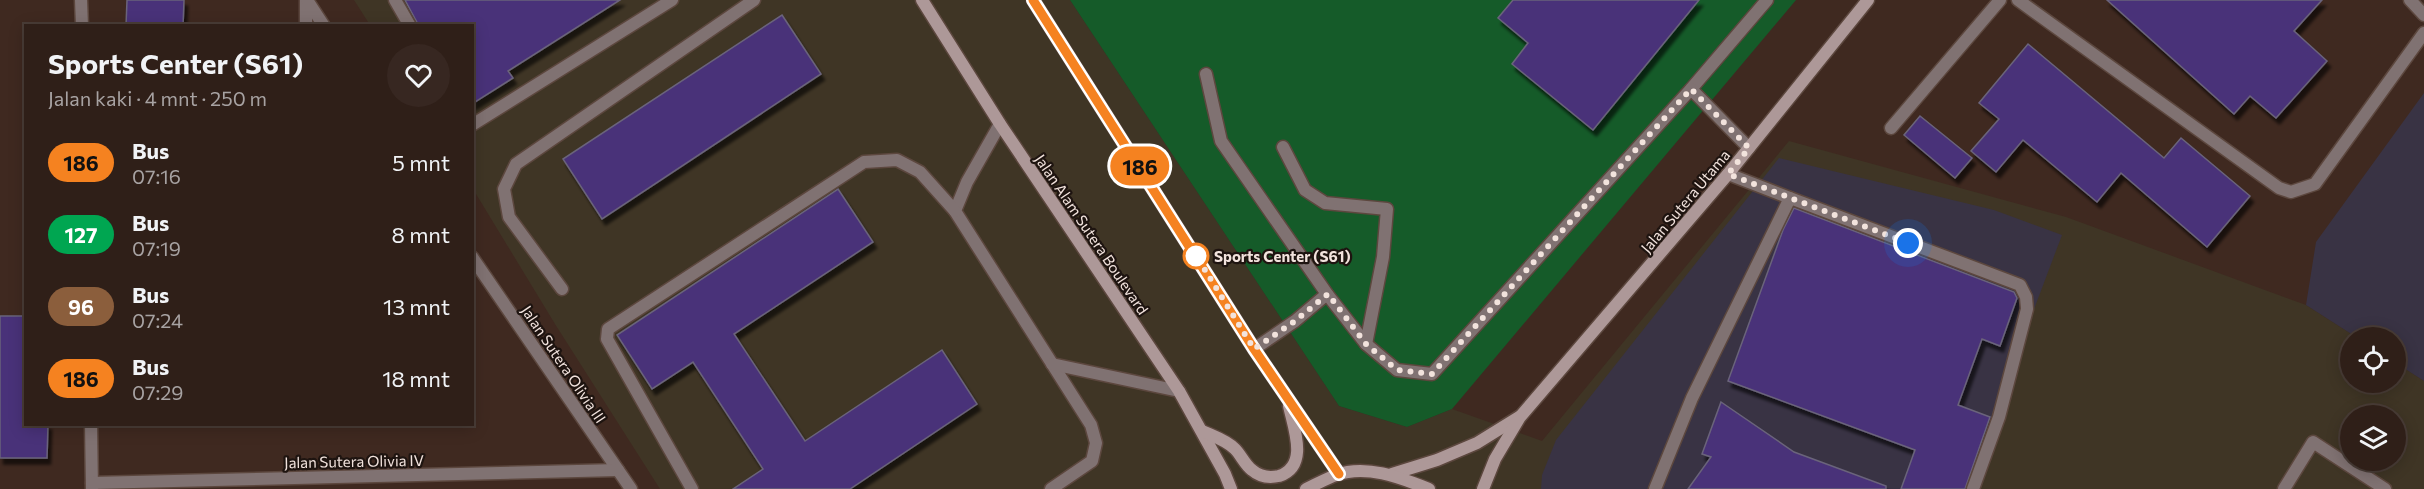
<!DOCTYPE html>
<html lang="id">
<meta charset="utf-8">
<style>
body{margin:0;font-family:Commissioner,sans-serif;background:#372721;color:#f1f3f6;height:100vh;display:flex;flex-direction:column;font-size:22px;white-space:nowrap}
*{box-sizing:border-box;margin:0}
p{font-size:20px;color:#a7a2a2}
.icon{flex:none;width:33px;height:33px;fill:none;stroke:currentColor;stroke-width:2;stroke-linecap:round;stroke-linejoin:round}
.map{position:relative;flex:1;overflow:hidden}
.side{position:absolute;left:24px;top:24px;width:450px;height:402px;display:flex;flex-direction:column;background:#2f1f18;border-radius:0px;box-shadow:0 3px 15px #0003,0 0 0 2px #4a3d37}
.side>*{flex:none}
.badge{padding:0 12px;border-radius:20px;font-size:21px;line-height:39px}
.tools{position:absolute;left:2340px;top:327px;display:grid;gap:12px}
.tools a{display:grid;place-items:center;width:66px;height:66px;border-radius:50%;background:#2f1f18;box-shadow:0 3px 15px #0003,0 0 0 2px #4a3d37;font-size:30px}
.you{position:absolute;width:30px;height:30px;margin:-15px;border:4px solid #fff;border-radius:50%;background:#1a73e8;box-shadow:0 0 0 9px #1a73e833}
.map>.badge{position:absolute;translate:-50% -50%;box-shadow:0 0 0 3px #fff}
.round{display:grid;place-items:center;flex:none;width:63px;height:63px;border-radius:32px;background:#372721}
.headline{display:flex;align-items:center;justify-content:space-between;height:102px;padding:0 24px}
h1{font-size:28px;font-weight:700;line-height:45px}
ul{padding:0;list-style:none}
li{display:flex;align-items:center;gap:18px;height:72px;padding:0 24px}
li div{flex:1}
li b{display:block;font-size:22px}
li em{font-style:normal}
li .badge{min-width:66px;font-weight:700;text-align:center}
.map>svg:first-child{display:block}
</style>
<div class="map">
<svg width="2424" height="489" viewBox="0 0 2424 489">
<defs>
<filter id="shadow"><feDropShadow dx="3.5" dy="6" stdDeviation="1.5" flood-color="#0009"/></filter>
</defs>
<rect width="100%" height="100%" fill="#3f2920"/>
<path fill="#3f3525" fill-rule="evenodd" d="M 354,0 L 1070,0 L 1339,406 L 1407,427 L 1452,409 L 1542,441 L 1789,141 L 2066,217 L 2306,305 L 2356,337 L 2350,338 L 2350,382 L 2396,382 L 2396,363 L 2424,381 L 2424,489 L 660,489 L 555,324 L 473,189 L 472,26 L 370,25 ZM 2350,416 L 2396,416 L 2396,460 L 2350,460 Z"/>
<g fill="#393344">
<path d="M 2424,93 L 2424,381 L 2396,363 L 2396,338 L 2356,337 L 2306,305 L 2316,242 Z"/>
<path d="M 1779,158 L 1994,210 L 2062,235 L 1966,489 L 1541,489 L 1542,475 L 1556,440 Z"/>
</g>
<path fill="#155b29" d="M 1070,0 L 1796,0 L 1452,409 L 1407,427 L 1339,406 Z"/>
<g fill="#4a3179" stroke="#6a647b" stroke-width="1.5" filter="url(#shadow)">
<path d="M 127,0 L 184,0 L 183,26 L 126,26 Z"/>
<path d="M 405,0 L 620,0 L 508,71 L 513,78 L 472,104 L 472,26 L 419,26 Z"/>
<path d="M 1513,0 L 1699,0 L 1593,130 L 1512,64 L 1528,43 L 1498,18 Z"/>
<path d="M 2107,0 L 2322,0 L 2294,31 L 2327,61 L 2276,118 L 2250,96 L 2234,114 Z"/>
<path d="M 782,15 L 821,74 L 602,219 L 563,159 Z"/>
<path d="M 2028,44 L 2164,158 L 2181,138 L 2250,196 L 2207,247 L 2121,173 L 2097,202 L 2023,140 L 1996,172 L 1971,151 L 1999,119 L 1979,103 Z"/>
<path d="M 1920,116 L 1972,158 L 1955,178 L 1904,135 Z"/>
<path d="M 838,189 L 873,242 L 734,334 L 805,441 L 942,350 L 977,404 L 850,489 L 733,489 L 763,469 L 693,362 L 652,389 L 617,335 Z"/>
<path d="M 1794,208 L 2014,292 L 2017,298 L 2000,346 L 1982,339 L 1958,405 L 1990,417 L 1965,489 L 1901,489 L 1915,450 L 1728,381 L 1783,230 Z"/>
<path d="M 0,316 L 26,316 L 26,424 L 48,424 L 47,458 L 0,458 Z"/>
<path d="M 1721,402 L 1794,452 L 1886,486 L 1886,489 L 1688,489 L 1711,457 L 1702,454 Z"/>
</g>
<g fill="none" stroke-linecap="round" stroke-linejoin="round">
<defs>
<g id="lane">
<path d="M 395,0 L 410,26"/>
<path d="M 2018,0 L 2279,188 L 2291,192 L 2315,184 L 2424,33"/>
<path d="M 2410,0 L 2424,15"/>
<path d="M 1206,74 L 1221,141 L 1327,294 L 1366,344 L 1397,370 L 1432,374 L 1691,89 L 1767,0"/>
<path d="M 1691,89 L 1749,148"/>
<path d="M 1000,124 L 967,182 L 955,211 L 1091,425 L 1096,443 L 1092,461 L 1051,489"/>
<path d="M 472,125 L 672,0"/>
<path d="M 1891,128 L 2000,0"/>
<path d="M 1283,147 L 1305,190 L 1325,203 L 1387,209 L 1383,257 L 1366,344"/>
<path d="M 1728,174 L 1790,198"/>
<path d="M 562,289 L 509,217 L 504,189 L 516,164 L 754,0"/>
<path d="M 1254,349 L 1295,321 L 1327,294"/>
<path d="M 1052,364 L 1179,391"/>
<path d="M 692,489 L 607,339 L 608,329 L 864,162 L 897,160 L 920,172 L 955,211"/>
<path d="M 1655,489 L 1692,398 L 1790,198 L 2020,285 L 2026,297 L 2027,309 L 1999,417 L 1973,489"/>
<path d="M 2284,489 L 2313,442 L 2385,489"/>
</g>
<g id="street">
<path d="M 81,0 L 82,26"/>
<path d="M 306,0 L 306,26"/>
<path d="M 307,0 L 324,26"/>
<path d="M 472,257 L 631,489"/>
<path d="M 91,424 L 92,489"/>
<path d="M 92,483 L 618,470"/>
</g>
<g id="secondary">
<path d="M 922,0 L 1000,124 L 1179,391 L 1225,474 L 1231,489"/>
<path d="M 1033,0 L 1254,349 L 1339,474"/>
<path d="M 1202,431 C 1213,436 1226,440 1235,449 C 1241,455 1245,465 1252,470 C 1260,477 1270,478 1279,476 C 1309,466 1294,429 1289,406"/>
<path d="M 1392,474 L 1437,460 L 1477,443 L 1519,417"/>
<path d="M 1306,489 C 1316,484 1326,479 1336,475 C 1367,464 1401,478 1429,489"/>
<path d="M 1483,489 L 1495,459 L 1520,417 L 1728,174 L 1868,0"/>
</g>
</defs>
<use href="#lane" stroke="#5c473e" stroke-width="15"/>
<use href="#street" stroke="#5c473e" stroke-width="15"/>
<use href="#secondary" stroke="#5c473e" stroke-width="15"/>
<use href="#lane" stroke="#807272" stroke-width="12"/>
<use href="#street" stroke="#807272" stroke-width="12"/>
<use href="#secondary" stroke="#ad9898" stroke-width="12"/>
</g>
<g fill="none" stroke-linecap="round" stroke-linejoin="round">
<defs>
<path id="line" d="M 1033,0 L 1254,349 L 1339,474"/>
</defs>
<use href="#line" stroke="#fff" stroke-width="14"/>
<use href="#line" stroke="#f58220" stroke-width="9"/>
<path stroke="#f2e3dd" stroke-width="6" stroke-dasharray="0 10.8" d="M 1196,256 L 1192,249 L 1254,349 L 1295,321 L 1328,294 L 1366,344 L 1397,370 L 1432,374 L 1691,89 L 1749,148 L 1728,174 L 1908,243"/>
</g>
<circle fill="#fff" stroke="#f58220" stroke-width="3" cx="1196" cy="256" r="12"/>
<g text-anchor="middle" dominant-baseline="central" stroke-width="4.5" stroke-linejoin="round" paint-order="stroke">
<g font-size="15" fill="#f2e3dd" stroke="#1e1410">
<text transform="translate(1685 201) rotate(-50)">Jalan Sutera Utama</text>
<text transform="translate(1092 234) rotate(56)">Jalan Alam Sutera Boulevard</text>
<text transform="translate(564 364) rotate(56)">Jalan Sutera Olivia III</text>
<text transform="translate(354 461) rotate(-1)">Jalan Sutera Olivia IV</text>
</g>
<g font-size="15" font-weight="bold" fill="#f2e3dd" stroke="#1e1410" text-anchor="start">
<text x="1214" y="256">Sports Center (S61)</text>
</g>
</g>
</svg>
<div class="tools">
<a><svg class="icon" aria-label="locate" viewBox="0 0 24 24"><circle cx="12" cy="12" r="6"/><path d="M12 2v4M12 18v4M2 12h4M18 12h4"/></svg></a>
<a><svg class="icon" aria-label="layers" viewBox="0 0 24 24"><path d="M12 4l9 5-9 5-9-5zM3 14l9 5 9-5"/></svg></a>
</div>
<div class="you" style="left:1908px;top:243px"></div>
<b class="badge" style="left:1140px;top:166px;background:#f58220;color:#111">186</b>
<section class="side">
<div class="headline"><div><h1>Sports Center (S61)</h1><p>Jalan kaki · 4 mnt · 250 m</p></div><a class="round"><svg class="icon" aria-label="heart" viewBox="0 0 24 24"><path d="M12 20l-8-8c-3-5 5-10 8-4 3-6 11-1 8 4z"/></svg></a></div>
<ul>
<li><span class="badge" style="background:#f58220;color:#111">186</span><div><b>Bus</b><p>07:16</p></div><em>5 mnt</em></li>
<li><span class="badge" style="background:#00a651;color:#fff">127</span><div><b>Bus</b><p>07:19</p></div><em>8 mnt</em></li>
<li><span class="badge" style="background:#8b5e3c;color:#fff">96</span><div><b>Bus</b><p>07:24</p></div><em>13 mnt</em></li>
<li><span class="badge" style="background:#f58220;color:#111">186</span><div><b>Bus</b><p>07:29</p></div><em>18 mnt</em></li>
</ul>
</section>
</div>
